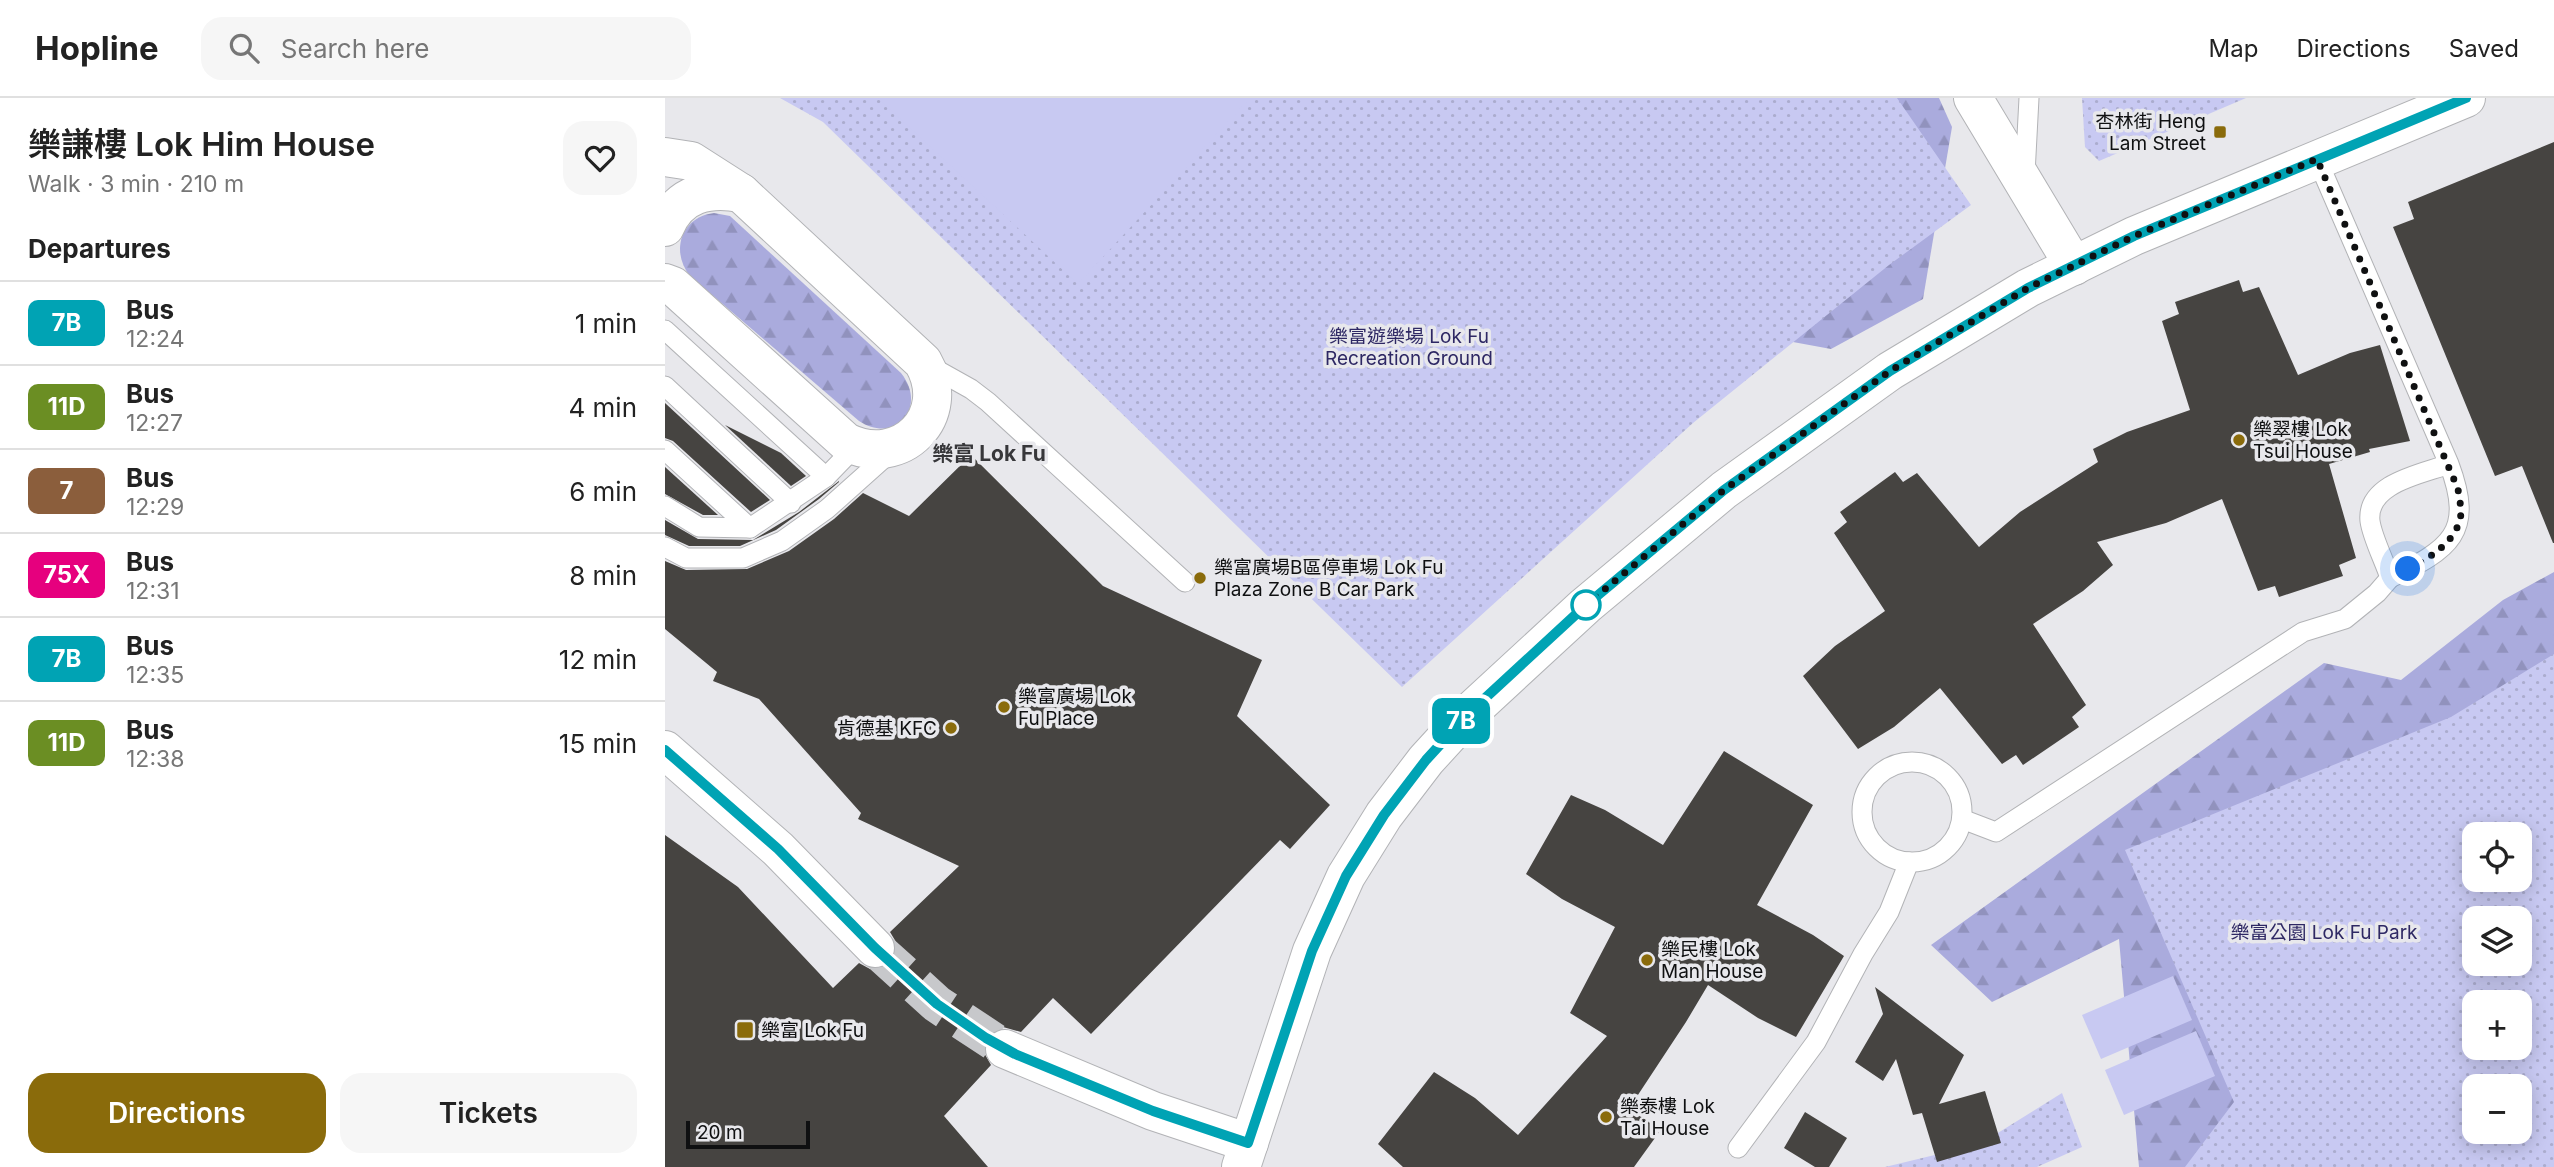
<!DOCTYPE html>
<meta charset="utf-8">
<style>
body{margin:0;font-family:Inter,"Noto Sans TC",sans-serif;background:#f6f6f6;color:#222;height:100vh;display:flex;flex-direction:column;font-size:26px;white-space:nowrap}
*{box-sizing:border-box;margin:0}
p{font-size:23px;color:#767676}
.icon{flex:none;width:38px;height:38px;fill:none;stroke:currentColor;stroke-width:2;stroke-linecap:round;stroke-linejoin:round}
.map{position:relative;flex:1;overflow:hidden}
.details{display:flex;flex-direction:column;background:#fff;width:665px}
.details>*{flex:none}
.badge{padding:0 14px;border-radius:10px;font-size:24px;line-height:46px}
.controls{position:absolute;left:1797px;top:724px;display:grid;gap:14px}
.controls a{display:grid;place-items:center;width:70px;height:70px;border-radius:14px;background:#fff;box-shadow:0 4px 18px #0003;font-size:35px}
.scale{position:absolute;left:21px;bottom:18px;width:124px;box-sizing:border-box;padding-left:7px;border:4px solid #0f1011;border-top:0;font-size:19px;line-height:24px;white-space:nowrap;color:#0f1011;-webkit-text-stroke:5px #e8e8ec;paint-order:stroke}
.you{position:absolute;width:35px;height:35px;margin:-18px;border:5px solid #fff;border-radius:50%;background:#1a73e8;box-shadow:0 0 0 10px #1a73e833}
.map>.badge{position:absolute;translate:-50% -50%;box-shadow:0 0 0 4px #fff}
h2{padding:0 28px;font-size:26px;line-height:63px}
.round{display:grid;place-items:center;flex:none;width:74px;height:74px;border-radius:21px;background:#f6f6f6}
.overview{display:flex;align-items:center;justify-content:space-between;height:119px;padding:0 28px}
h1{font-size:33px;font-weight:600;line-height:52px}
.primary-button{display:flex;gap:14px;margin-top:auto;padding:14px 28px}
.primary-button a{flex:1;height:80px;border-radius:21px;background:#8a6b0b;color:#fff;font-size:28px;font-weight:600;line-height:80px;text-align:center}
.primary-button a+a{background:#f6f6f6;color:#222}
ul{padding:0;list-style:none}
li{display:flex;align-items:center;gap:21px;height:84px;padding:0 28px;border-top:2px solid #e0e0e0}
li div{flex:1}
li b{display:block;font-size:26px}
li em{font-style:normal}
li .badge{min-width:77px;font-weight:700;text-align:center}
header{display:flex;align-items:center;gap:42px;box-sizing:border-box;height:98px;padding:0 35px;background:#fff;border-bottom:2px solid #e0e0e0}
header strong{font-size:33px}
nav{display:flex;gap:38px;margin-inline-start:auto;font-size:24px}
.search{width:490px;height:63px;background:#f6f6f6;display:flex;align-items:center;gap:18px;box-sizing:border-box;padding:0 24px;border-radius:21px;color:#767676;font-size:26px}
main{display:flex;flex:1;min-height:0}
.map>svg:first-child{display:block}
</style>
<header>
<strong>Hopline</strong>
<div class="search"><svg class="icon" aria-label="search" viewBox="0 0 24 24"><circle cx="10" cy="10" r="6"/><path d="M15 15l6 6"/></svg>Search here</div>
<nav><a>Map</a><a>Directions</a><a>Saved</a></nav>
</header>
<main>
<section class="details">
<div class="overview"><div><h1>樂謙樓 Lok Him House</h1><p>Walk · 3 min · 210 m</p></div><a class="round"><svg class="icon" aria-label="heart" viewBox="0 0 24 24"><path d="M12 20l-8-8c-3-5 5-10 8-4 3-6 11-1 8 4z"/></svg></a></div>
<h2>Departures</h2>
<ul>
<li><span class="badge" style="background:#00a3b4;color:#fff">7B</span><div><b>Bus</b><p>12:24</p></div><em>1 min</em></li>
<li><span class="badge" style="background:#6b8e23;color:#fff">11D</span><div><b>Bus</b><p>12:27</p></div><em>4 min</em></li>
<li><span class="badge" style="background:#8b5e3c;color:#fff">7</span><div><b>Bus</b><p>12:29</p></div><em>6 min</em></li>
<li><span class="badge" style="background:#e6007e;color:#fff">75X</span><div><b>Bus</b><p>12:31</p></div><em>8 min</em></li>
<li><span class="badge" style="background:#00a3b4;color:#fff">7B</span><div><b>Bus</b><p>12:35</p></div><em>12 min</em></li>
<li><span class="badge" style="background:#6b8e23;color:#fff">11D</span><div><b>Bus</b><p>12:38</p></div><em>15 min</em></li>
</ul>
<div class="primary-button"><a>Directions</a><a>Tickets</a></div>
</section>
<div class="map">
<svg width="1889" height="1069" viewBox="0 0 1889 1069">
<defs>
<pattern id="forest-firs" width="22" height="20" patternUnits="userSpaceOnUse" patternTransform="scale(1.75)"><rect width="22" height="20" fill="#aaabdd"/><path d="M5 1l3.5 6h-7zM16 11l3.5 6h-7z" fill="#9192bd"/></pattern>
<pattern id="park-dots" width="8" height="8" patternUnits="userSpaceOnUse" patternTransform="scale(1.75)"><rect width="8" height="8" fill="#c8c9f2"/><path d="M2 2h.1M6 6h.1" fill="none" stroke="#abacce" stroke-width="1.8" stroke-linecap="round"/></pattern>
</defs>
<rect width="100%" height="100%" fill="#e8e8ec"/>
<g fill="url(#forest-firs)" fill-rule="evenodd">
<path d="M 1065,0 L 1274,0 L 1287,29 L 1258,201 L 1166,251 L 1079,235 Z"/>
<path d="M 49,115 L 65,118 L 236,275 C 263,309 231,347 194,323 L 25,178 C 5,153 16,119 49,115 Z"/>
<path d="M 1889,474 L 1889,1069 L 1474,1069 L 1454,841 L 1327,904 L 1266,847 L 1659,565 L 1736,582 L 1838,502 ZM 1810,737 L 1855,737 L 1855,782 L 1810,782 ZM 1810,821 L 1855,821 L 1855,866 L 1810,866 ZM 1810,905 L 1855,905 L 1855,950 L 1810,950 ZM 1810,989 L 1855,989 L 1855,1034 L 1810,1034 Z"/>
</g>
<g fill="url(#park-dots)" fill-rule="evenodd">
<path d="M 115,0 L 1232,0 L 1306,107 L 1224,167 L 1028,325 L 737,589 L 158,24 Z"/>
<path d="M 1417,0 L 1581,0 L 1434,63 L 1420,49 Z"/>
<path d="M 1889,556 L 1889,1069 L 1520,1069 L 1569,1004 L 1460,752 L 1786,619 ZM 1810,737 L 1855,737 L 1855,782 L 1810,782 ZM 1810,821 L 1855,821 L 1855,866 L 1810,866 ZM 1810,905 L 1855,905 L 1855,950 L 1810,950 ZM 1810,989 L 1855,989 L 1855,1034 L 1810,1034 Z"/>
<path d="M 1397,995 L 1417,1049 L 1372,1069 L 1220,1069 L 1282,1054 L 1328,1038 Z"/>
</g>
<g fill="#c8c9f2">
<path d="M 213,0 L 585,0 L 413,186 Z"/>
<path d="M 1508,878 L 1527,922 L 1436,961 L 1417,917 Z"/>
<path d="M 1531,933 L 1550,978 L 1459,1017 L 1440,972 Z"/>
</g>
<g fill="#464441">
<path d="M 1889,44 L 1889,445 L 1888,445 L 1857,368 L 1830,378 L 1728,129 L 1749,121 L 1743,104 Z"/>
<path d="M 1574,182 L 1578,194 L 1594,189 L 1633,277 L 1685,255 L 1715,247 L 1745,343 L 1704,351 L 1705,354 L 1664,366 L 1691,460 L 1674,467 L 1678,478 L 1614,499 L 1610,488 L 1593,493 L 1557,401 L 1501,425 L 1432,444 L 1448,467 L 1418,493 L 1368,526 L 1421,607 L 1407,619 L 1414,629 L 1358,667 L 1351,657 L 1337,666 L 1275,590 L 1229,629 L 1193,651 L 1138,578 L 1170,548 L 1220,513 L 1169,435 L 1182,424 L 1175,414 L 1230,374 L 1238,384 L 1252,375 L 1314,449 L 1355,414 L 1433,364 L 1428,351 L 1462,334 L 1525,312 L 1497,223 L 1514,216 L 1510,204 Z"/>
<path d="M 0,305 L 105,402 L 86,414 L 8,343 L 0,340 Z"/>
<path d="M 60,327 L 116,355 L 141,378 L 126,388 Z"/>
<path d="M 306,357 L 438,488 L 597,562 L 572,618 L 665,707 L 625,751 L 615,742 L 426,936 L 388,900 L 356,934 L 338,929 L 326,934 L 320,942 L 318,953 L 326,967 L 279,1018 L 323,1069 L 0,1069 L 0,737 L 73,789 L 168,890 L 194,865 L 205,871 L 215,871 L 225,866 L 231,855 L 231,844 L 225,834 L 294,768 L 193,721 L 196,715 L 94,601 L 48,583 L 52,574 L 0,531 L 0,463 L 21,472 L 82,471 L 124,453 L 169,421 L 198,395 L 244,418 Z"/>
<path d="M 0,369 L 53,417 L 38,417 L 0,396 Z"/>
<path d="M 174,383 L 174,384 L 154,401 L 111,432 L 75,448 L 24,448 L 0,437 L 0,422 L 33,441 L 88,442 L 134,414 Z"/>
<path d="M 1059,653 L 1148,707 L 1092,807 L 1148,837 L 1179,858 L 1131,939 L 1093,920 L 1043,887 L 1021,924 L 965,1009 L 995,1033 L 969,1069 L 738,1069 L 713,1046 L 769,974 L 810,1000 L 853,1037 L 942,938 L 905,915 L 950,829 L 897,801 L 861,776 L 906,697 L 940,712 L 998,747 Z"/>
<path d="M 1210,889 L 1299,957 L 1274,1006 L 1320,993 L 1336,1045 L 1272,1064 L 1257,1015 L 1248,1017 L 1231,961 L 1218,983 L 1190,964 L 1218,916 Z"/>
<path d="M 1140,1014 L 1182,1040 L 1164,1069 L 1150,1069 L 1119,1050 Z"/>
</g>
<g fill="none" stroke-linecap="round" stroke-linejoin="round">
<path stroke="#c7c8cb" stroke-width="38" stroke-dasharray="38 19" stroke-linecap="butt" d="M 210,850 L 272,906 L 340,951"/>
<defs>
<g id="lane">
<path d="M 1652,61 L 1784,366 C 1810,435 1785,451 1725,480 C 1720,464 1707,439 1705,423 C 1701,385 1757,376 1784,366"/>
<path d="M 1360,76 L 1364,0"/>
<path d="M 0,232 L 161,379"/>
<path d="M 263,267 L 306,291 L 323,304 L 520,484"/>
<path d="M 0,288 L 126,405"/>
<path d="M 0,352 L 85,430"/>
<path d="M 0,408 L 34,429 L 85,430 L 161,379 L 191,348"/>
<path d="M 0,449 L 21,460 L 78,460 L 117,443 L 162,411 L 227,353"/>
<circle cx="1247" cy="714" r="50"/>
<path d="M 1297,721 L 1331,734 L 1638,534 L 1680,521 L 1712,495 L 1725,480"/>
<path d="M 1073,1050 L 1151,944 L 1198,856 L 1224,814 L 1244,764"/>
</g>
<g id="street">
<path d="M 0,59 L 26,63 L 76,95 L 258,264 C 289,318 236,371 181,344 L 8,188 L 0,185"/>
<path d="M 0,129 C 14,95 44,89 76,95"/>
</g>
<g id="secondary">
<path d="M 1308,0 L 1409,168"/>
<path d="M 0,652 L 113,751 L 210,850"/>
<path d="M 340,951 L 488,1013 L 584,1045"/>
<path d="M 576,1069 L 647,853 L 681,778 L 719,717 L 761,662 L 804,615 L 920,508 L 1059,392 L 1225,273 L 1363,190 L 1469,138 L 1801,0"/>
</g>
</defs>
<use href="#lane" stroke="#b2b3b6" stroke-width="21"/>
<use href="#street" stroke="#b2b3b6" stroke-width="40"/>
<use href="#secondary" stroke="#b2b3b6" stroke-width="40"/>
<use href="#lane" stroke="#fff" stroke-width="19"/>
<use href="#street" stroke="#fff" stroke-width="38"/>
<use href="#secondary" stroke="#fff" stroke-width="38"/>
</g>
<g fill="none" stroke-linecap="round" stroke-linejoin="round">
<defs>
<path id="line" d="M 0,652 L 113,751 L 210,850 L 272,906 L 321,940 L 350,956 L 488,1013 L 583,1045 L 647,853 L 681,778 L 719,717 L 761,662 L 804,615 L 920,508 L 1059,392 L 1225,273 L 1363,190 L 1469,138 L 1801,0"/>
</defs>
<use href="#line" stroke="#fff" stroke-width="16"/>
<use href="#line" stroke="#00a3b4" stroke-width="10"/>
<path stroke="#0f1011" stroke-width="7" stroke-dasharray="0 12.6" d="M 921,507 L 1059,392 L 1225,273 L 1363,190 L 1469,138 L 1652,61 L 1793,391 C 1794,399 1796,407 1796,415 C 1794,442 1765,460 1743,471"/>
</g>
<g fill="#8a6b0b" stroke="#e8e8ec" stroke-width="2.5">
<rect x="1548" y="27" width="14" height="14" rx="3.5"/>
<circle cx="1574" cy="342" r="7"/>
<circle cx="535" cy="480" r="7"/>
<circle cx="339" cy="609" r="7"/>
<circle cx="286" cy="630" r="7"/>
<circle cx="982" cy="862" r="7"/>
<rect x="71" y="923" width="18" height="18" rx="3.5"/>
<circle cx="941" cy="1019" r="7"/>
</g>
<circle fill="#fff" stroke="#00a3b4" stroke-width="3.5" cx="921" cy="507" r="14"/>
<g text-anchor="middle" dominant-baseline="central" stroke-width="7" stroke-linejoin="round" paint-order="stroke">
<g font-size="19" fill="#0f1011" stroke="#e8e8ec" text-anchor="start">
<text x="1541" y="23" text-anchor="end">杏林街 Heng<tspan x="1541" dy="22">Lam Street</tspan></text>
<text x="1588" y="331">樂翠樓 Lok<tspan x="1588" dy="22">Tsui House</tspan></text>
<text x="549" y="469">樂富廣場B區停車場 Lok Fu<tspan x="549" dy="22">Plaza Zone B Car Park</tspan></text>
<text x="353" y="598">樂富廣場 Lok<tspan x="353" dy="22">Fu Place</tspan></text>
<text x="272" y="630" text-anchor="end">肯德基 KFC</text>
<text x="996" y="851">樂民樓 Lok<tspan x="996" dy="22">Man House</tspan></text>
<text x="96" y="932">樂富 Lok Fu</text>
<text x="955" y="1008">樂泰樓 Lok<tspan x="955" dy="22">Tai House</tspan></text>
</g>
<g font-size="19" fill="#2e2864" stroke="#e8e8ec">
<text x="744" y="238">樂富遊樂場 Lok Fu<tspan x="744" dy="22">Recreation Ground</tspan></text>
<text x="1659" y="834">樂富公園 Lok Fu Park</text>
</g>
<g font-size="21" font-weight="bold" fill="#37373a" stroke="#e8e8ec">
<text x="324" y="355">樂富 Lok Fu</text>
</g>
</g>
</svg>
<div class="controls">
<a><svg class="icon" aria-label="locate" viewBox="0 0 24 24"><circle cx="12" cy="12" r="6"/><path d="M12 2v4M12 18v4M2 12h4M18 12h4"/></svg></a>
<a><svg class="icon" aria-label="layers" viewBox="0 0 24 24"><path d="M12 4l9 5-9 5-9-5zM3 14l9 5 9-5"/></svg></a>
<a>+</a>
<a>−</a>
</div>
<div class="scale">20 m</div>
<div class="you" style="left:1743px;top:471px"></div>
<b class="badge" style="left:796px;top:623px;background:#00a3b4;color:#fff">7B</b>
</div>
</main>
